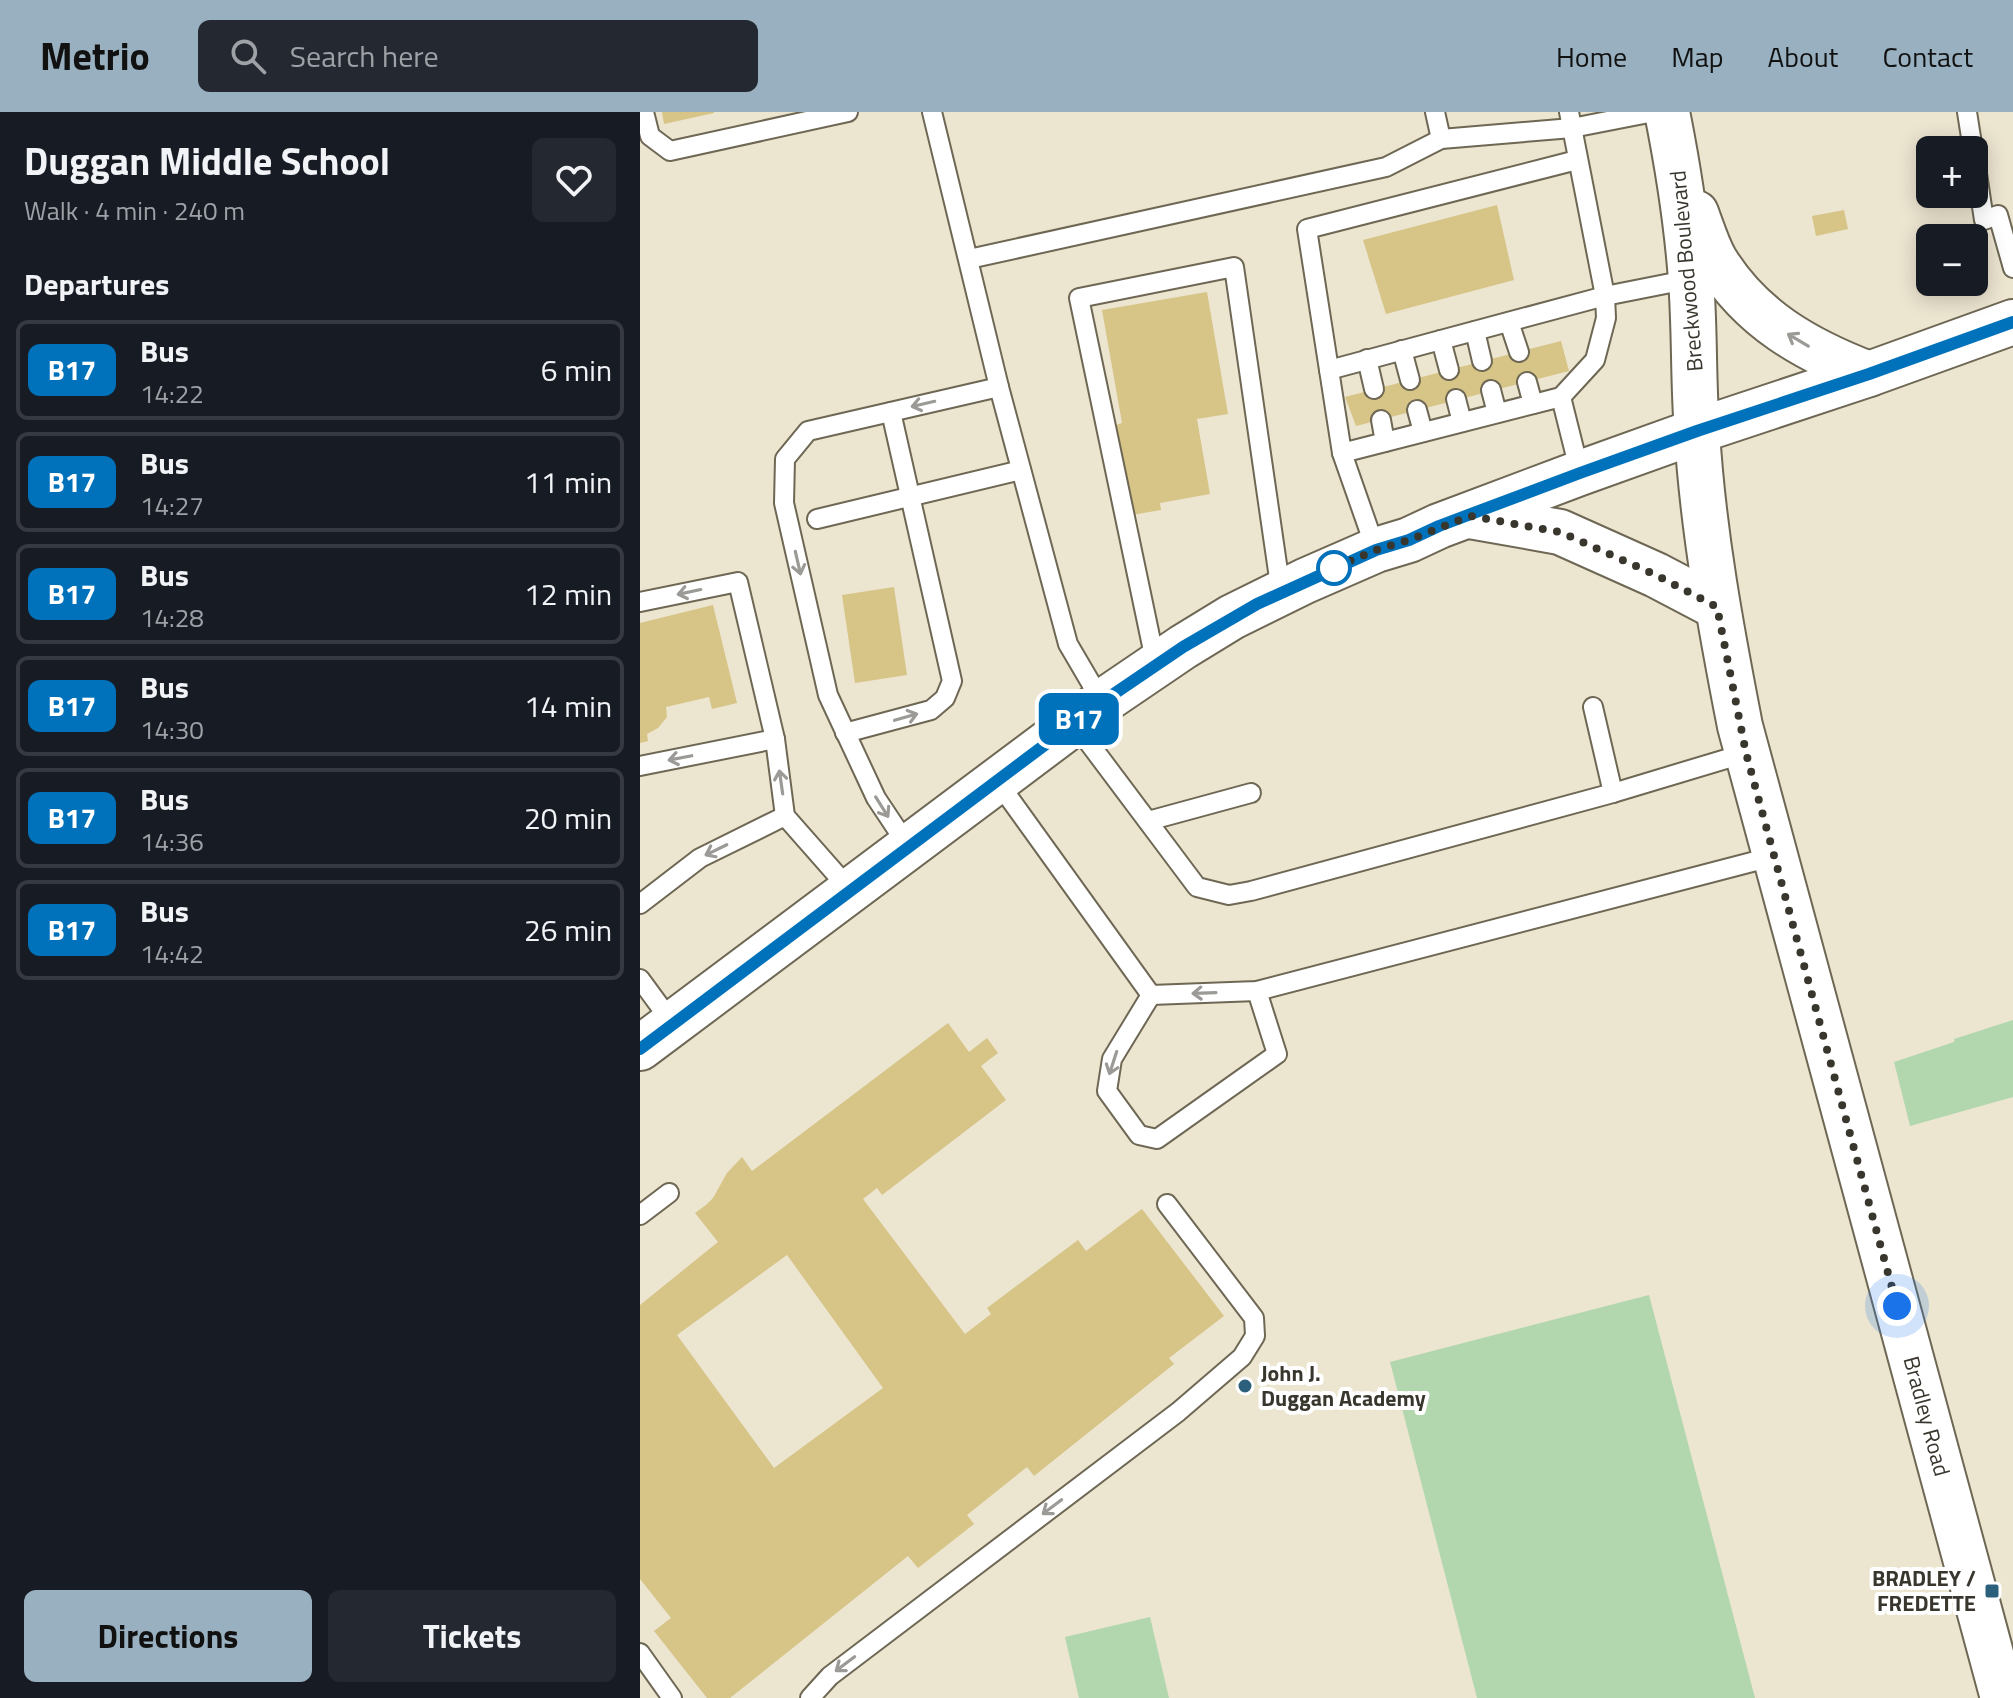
<!DOCTYPE html>
<meta charset="utf-8">
<style>
body{margin:0;font-family:"Titillium Web",sans-serif;background:#242831;color:#f1f3f6;height:100vh;display:flex;flex-direction:column;font-size:30px;white-space:nowrap}
*{box-sizing:border-box;margin:0}
p{font-size:26px;color:#9ea1a6}
.icon{flex:none;width:44px;height:44px;fill:none;stroke:currentColor;stroke-width:2;stroke-linecap:round;stroke-linejoin:round}
.map{position:relative;flex:1;overflow:hidden}
.details{display:flex;flex-direction:column;background:#171b24;width:640px}
.details>*{flex:none}
.badge{padding:0 16px;border-radius:12px;font-size:28px;line-height:52px}
.tools{position:absolute;left:1276px;top:24px;display:grid;gap:16px}
.tools a{display:grid;place-items:center;width:72px;height:72px;border-radius:12px;background:#171b24;box-shadow:0 4px 20px #0003;font-size:40px}
.you{position:absolute;width:40px;height:40px;margin:-20px;border:6px solid #fff;border-radius:50%;background:#1a73e8;box-shadow:0 0 0 12px #1a73e833}
.map>.badge{position:absolute;translate:-50% -50%;box-shadow:0 0 0 4px #fff}
h2{padding:0 24px;font-size:30px;line-height:72px}
.round{display:grid;place-items:center;flex:none;width:84px;height:84px;border-radius:12px;background:#242831}
.headline{display:flex;align-items:center;justify-content:space-between;height:136px;padding:0 24px}
h1{font-size:38px;font-weight:700;line-height:60px}
.action{display:flex;gap:16px;margin-top:auto;padding:16px 24px}
.action a{flex:1;height:92px;border-radius:12px;background:#98b0bf;color:#111;font-size:32px;font-weight:700;line-height:92px;text-align:center}
.action a+a{background:#242831;color:#f1f3f6}
ul{padding:0;list-style:none}
li{display:flex;align-items:center;gap:24px;height:100px;margin:0 16px 12px;padding:0 8px;border:4px solid #363941;border-radius:12px}
li div{flex:1}
li b{display:block;font-size:30px}
li em{font-style:normal}
li .badge{min-width:88px;font-weight:700;text-align:center}
header{display:flex;align-items:center;gap:48px;box-sizing:border-box;height:112px;padding:0 40px;background:#98b0bf;color:#111}
header strong{font-size:38px}
nav{display:flex;gap:44px;margin-inline-start:auto;font-size:28px}
.search{width:560px;height:72px;background:#242831;display:flex;align-items:center;gap:20px;box-sizing:border-box;padding:0 28px;border-radius:12px;color:#9ea1a6;font-size:30px}
main{display:flex;flex:1;min-height:0}
.map>svg:first-child{display:block}
</style>
<header>
<strong>Metrio</strong>
<div class="search"><svg class="icon" aria-label="search" viewBox="0 0 24 24"><circle cx="10" cy="10" r="6"/><path d="M15 15l6 6"/></svg>Search here</div>
<nav><a>Home</a><a>Map</a><a>About</a><a>Contact</a></nav>
</header>
<main>
<section class="details">
<div class="headline"><div><h1>Duggan Middle School</h1><p>Walk · 4 min · 240 m</p></div><a class="round"><svg class="icon" aria-label="heart" viewBox="0 0 24 24"><path d="M12 20l-8-8c-3-5 5-10 8-4 3-6 11-1 8 4z"/></svg></a></div>
<h2>Departures</h2>
<ul>
<li><span class="badge" style="background:#0072bc;color:#fff">B17</span><div><b>Bus</b><p>14:22</p></div><em>6 min</em></li>
<li><span class="badge" style="background:#0072bc;color:#fff">B17</span><div><b>Bus</b><p>14:27</p></div><em>11 min</em></li>
<li><span class="badge" style="background:#0072bc;color:#fff">B17</span><div><b>Bus</b><p>14:28</p></div><em>12 min</em></li>
<li><span class="badge" style="background:#0072bc;color:#fff">B17</span><div><b>Bus</b><p>14:30</p></div><em>14 min</em></li>
<li><span class="badge" style="background:#0072bc;color:#fff">B17</span><div><b>Bus</b><p>14:36</p></div><em>20 min</em></li>
<li><span class="badge" style="background:#0072bc;color:#fff">B17</span><div><b>Bus</b><p>14:42</p></div><em>26 min</em></li>
</ul>
<div class="action"><a>Directions</a><a>Tickets</a></div>
</section>
<div class="map">
<svg width="1373" height="1586" viewBox="0 0 1373 1586">
<rect width="100%" height="100%" fill="#ece5d0"/>
<g fill="#b2d7af">
<path d="M 1373,908 L 1373,985 L 1270,1014 L 1254,950 L 1314,930 L 1314,927 Z"/>
<path d="M 1009,1183 L 1115,1586 L 837,1586 L 750,1250 Z"/>
<path d="M 510,1505 L 529,1586 L 439,1586 L 425,1525 Z"/>
</g>
<g fill="#d7c487" fill-rule="evenodd">
<path d="M 22,0 L 74,0 L 74,1 L 24,12 Z"/>
<path d="M 857,93 L 874,168 L 746,202 L 723,128 Z"/>
<path d="M 1204,98 L 1208,117 L 1176,124 L 1172,104 Z"/>
<path d="M 567,180 L 588,302 L 557,307 L 570,382 L 520,391 L 521,398 L 492,403 L 476,313 L 482,311 L 462,198 Z"/>
<path d="M 921,229 L 929,259 L 716,314 L 705,285 Z"/>
<path d="M 254,475 L 267,563 L 215,571 L 202,483 Z"/>
<path d="M 73,493 L 97,591 L 72,597 L 69,585 L 26,595 L 27,605 L 18,616 L 7,622 L 8,629 L 0,631 L 0,511 Z"/>
<path d="M 308,911 L 329,940 L 347,926 L 358,941 L 341,954 L 366,988 L 242,1083 L 237,1076 L 223,1087 L 325,1222 L 351,1202 L 347,1196 L 438,1128 L 446,1139 L 502,1097 L 584,1204 L 529,1246 L 534,1252 L 394,1364 L 387,1355 L 327,1403 L 334,1412 L 278,1456 L 268,1444 L 90,1586 L 67,1586 L 14,1519 L 31,1506 L 0,1467 L 0,1193 L 78,1130 L 55,1101 L 66,1093 L 73,1086 L 87,1061 L 102,1045 L 112,1059 ZM 147,1143 L 243,1276 L 134,1356 L 37,1223 Z"/>
</g>
<g fill="none" stroke-linecap="round" stroke-linejoin="round">
<defs>
<g id="service">
<path d="M 4,0 L 10,24 L 30,39 L 208,0"/>
<path d="M 292,0 L 359,275 L 428,532 L 462,590"/>
<path d="M 795,0 L 801,27"/>
<path d="M 1327,0 L 1333,38"/>
<path d="M 1334,42 L 1344,108 L 1358,103 L 1373,156"/>
<path d="M 329,147 L 746,55 L 801,27 L 932,16 L 1014,0"/>
<path d="M 869,210 L 879,240"/>
<path d="M 835,219 L 842,249"/>
<path d="M 801,228 L 809,258"/>
<path d="M 762,238 L 770,268"/>
<path d="M 727,247 L 734,277"/>
<path d="M 689,258 L 965,184 L 929,0"/>
<path d="M 887,270 L 893,292"/>
<path d="M 851,278 L 857,301"/>
<path d="M 921,285 L 702,341 L 667,117 L 937,48"/>
<path d="M 816,287 L 822,310"/>
<path d="M 777,298 L 783,320"/>
<path d="M 741,308 L 745,330"/>
<path d="M 702,341 L 736,438"/>
<path d="M 940,361 L 921,285 L 955,248 L 966,206 L 965,184 L 1051,167"/>
<path d="M 177,407 L 381,358"/>
<path d="M 0,490 L 98,470 L 135,627 L 145,704 L 211,779"/>
<path d="M 516,553 L 439,186 L 594,155 L 641,480"/>
<path d="M 953,595 L 973,681"/>
<path d="M 434,611 L 557,775 L 589,783 L 611,779 L 973,681 L 1106,641"/>
<path d="M 205,621 L 291,598 L 305,586 L 312,569 L 251,300"/>
<path d="M 0,654 L 135,627"/>
<path d="M 357,669 L 511,883"/>
<path d="M 508,709 L 611,681"/>
<path d="M 268,734 L 236,686 L 188,583 L 144,391 L 145,347 L 168,319 L 359,275"/>
<path d="M 0,792 L 60,746 L 145,704"/>
<path d="M 0,867 L 33,912"/>
<path d="M 511,883 L 617,879 L 1135,744"/>
<path d="M 511,883 L 472,947 L 467,979 L 499,1023 L 517,1027 L 637,942 L 617,879"/>
<path d="M 0,1103 L 29,1081"/>
<path d="M 0,1541 L 32,1586"/>
<path d="M 170,1586 L 190,1564 L 538,1300 L 602,1245 L 615,1224 L 614,1206 L 527,1092"/>
</g>
<g id="secondary">
<path d="M 1027,0 C 1038,55 1047,112 1051,168 C 1055,219 1053,269 1057,320 C 1063,419 1081,517 1100,614 L 1363,1586"/>
<path d="M 1056,101 C 1062,117 1067,134 1075,148 C 1111,207 1166,238 1229,262"/>
<path d="M 830,404 L 920,420 L 1016,463 L 1077,495"/>
<path d="M 0,936 L 462,590 L 543,535 L 592,505 L 665,469 L 736,438 L 769,428 L 799,414 L 940,361 L 1057,319 L 1229,262 L 1373,210"/>
</g>
</defs>
<use href="#service" stroke="#6d6754" stroke-width="22"/>
<use href="#secondary" stroke="#6d6754" stroke-width="48"/>
<use href="#service" stroke="#fff" stroke-width="18"/>
<use href="#secondary" stroke="#fff" stroke-width="44"/>
</g>
<defs><path id="oneway-shaft" d="M-6 0H5M1.5-3L5.5 0L1.5 3" fill="none" stroke-width="1.6" stroke-linecap="round" stroke-linejoin="round" transform="scale(2)"/></defs>
<g stroke="#9c9a96">
<use href="#oneway-shaft" transform="translate(1158 228) rotate(-149)"/>
<use href="#oneway-shaft" transform="translate(283 292) rotate(167)"/>
<use href="#oneway-shaft" transform="translate(158 451) rotate(77)"/>
<use href="#oneway-shaft" transform="translate(49 480) rotate(168)"/>
<use href="#oneway-shaft" transform="translate(266 605) rotate(-16)"/>
<use href="#oneway-shaft" transform="translate(40 646) rotate(169)"/>
<use href="#oneway-shaft" transform="translate(141 670) rotate(-98)"/>
<use href="#oneway-shaft" transform="translate(242 695) rotate(58)"/>
<use href="#oneway-shaft" transform="translate(76 738) rotate(154)"/>
<use href="#oneway-shaft" transform="translate(564 881) rotate(178)"/>
<use href="#oneway-shaft" transform="translate(473 951) rotate(108)"/>
<use href="#oneway-shaft" transform="translate(412 1395) rotate(143)"/>
<use href="#oneway-shaft" transform="translate(205 1552) rotate(143)"/>
</g>
<g fill="none" stroke-linecap="round" stroke-linejoin="round">
<defs>
<path id="line" d="M 0,937 L 462,590 L 543,535 L 617,492 L 736,438 L 769,428 L 799,414 L 940,361 L 1057,319 L 1229,262 L 1373,210"/>
</defs>
<use href="#line" stroke="#fff" stroke-width="18"/>
<use href="#line" stroke="#0072bc" stroke-width="12"/>
<path stroke="#39362e" stroke-width="8" stroke-dasharray="0 14.4" d="M 694,456 L 689,458 L 736,438 L 769,428 L 830,404 L 920,420 L 1016,463 L 1077,495 L 1106,641 L 1257,1194"/>
</g>
<circle fill="#fff" stroke="#0072bc" stroke-width="4" cx="694" cy="456" r="16"/>
<g fill="#2b5f7b" stroke="#fff" stroke-width="3">
<circle cx="605" cy="1274" r="8"/>
<rect x="1344" y="1471" width="16" height="16" rx="4"/>
</g>
<g text-anchor="middle" dominant-baseline="central" stroke-width="8" stroke-linejoin="round" paint-order="stroke">
<g font-size="22" fill="#39362e" stroke="#fff">
<text transform="translate(1046 159) rotate(-95)">Breckwood Boulevard</text>
<text transform="translate(1287 1304) rotate(75)">Bradley Road</text>
</g>
<g font-size="22" font-weight="bold" fill="#39362e" stroke="#fff" text-anchor="start">
<text x="621" y="1261">John J.<tspan x="621" dy="25">Duggan Academy</tspan></text>
<text x="1336" y="1466" text-anchor="end">BRADLEY /<tspan x="1336" dy="25">FREDETTE</tspan></text>
</g>
</g>
</svg>
<div class="tools">
<a>+</a>
<a>−</a>
</div>
<div class="you" style="left:1257px;top:1194px"></div>
<b class="badge" style="left:439px;top:607px;background:#0072bc;color:#fff">B17</b>
</div>
</main>
